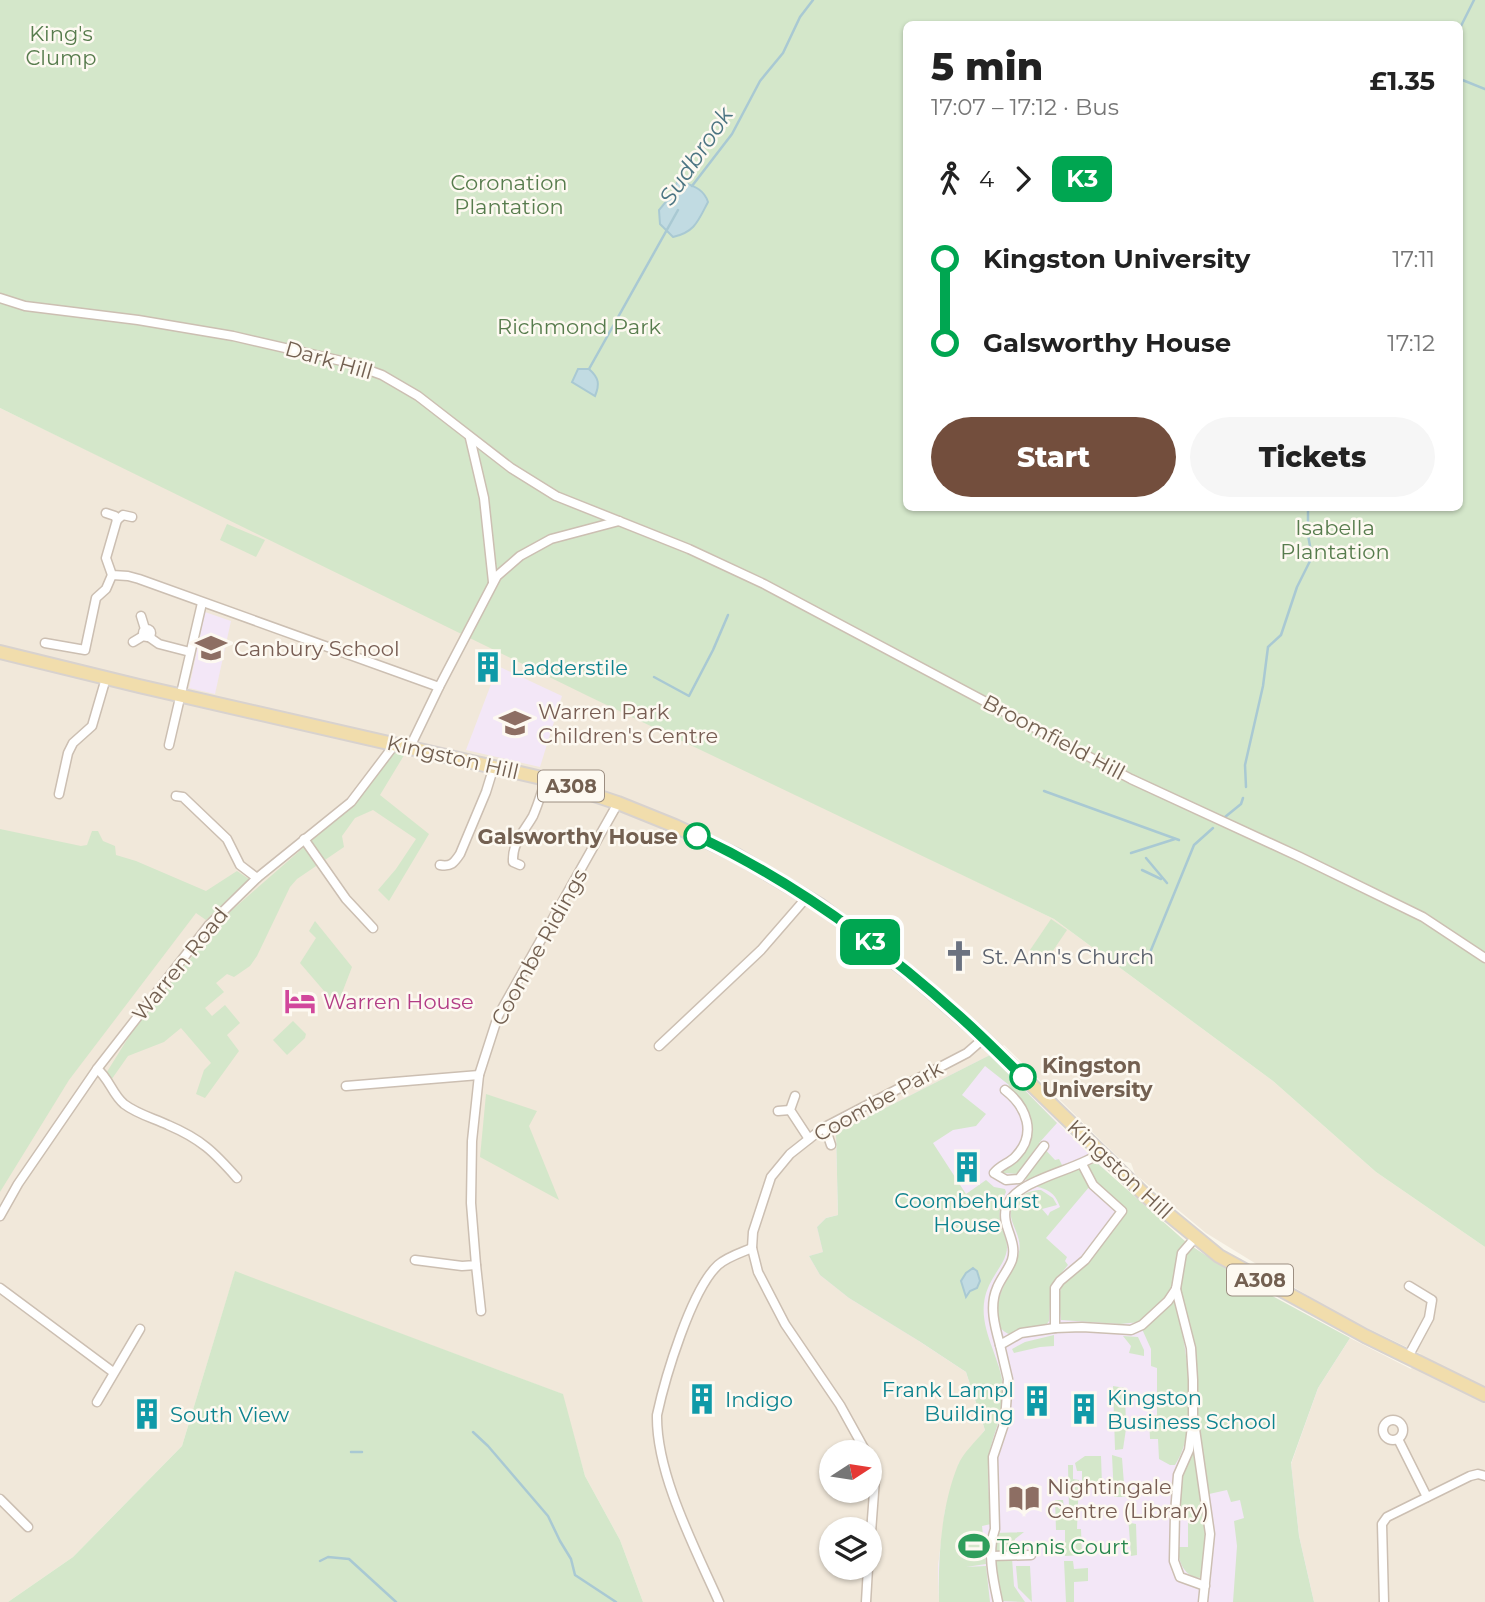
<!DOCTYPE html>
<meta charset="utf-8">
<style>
body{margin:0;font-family:Montserrat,sans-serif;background:#f6f6f6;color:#222;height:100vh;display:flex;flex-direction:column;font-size:26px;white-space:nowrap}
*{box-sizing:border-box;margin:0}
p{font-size:23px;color:#767676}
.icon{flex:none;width:38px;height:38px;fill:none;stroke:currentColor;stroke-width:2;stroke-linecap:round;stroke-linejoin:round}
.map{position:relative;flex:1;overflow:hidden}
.sheet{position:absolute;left:903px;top:21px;width:560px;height:490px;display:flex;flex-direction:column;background:#fff;border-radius:10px;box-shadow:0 2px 5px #0004}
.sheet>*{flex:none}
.badge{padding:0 14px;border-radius:10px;font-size:24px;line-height:46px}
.needle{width:46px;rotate:78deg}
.buttons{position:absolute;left:819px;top:1440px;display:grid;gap:14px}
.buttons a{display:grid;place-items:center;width:63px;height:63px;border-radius:50%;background:#fff;box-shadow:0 2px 5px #0004;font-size:35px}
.map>.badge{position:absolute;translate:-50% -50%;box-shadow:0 0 0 4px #fff}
.legs{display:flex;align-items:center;gap:10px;height:77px;padding:0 28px;font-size:23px}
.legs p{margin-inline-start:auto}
.summary{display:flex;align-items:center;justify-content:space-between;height:119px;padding:0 28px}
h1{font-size:38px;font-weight:800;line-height:52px}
.primary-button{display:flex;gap:14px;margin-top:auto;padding:14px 28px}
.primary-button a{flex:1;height:80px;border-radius:42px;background:#734e3d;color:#fff;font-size:28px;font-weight:800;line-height:80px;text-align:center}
.primary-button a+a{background:#f6f6f6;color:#222}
ul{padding:0 28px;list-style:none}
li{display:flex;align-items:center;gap:24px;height:84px;font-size:26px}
li i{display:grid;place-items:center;width:10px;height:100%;margin:0 9px;background:currentColor}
li i::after{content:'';width:18px;height:18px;margin:-9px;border:5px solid;border-radius:50%;background:#fff}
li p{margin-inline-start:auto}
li:first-child i{background:linear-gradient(#0000 50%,currentColor 0)}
li:last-child i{background:linear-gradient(currentColor 50%,#0000 0)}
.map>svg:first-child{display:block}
</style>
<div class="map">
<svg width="1485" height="1602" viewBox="0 0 1485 1602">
<rect width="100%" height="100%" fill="#faf6eb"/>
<path fill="#f1e8da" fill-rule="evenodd" d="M 0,408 L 1054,919 L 1273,1081 L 1376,1172 L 1485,1247 L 1485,1602 L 1314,1602 L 1299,1536 L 1291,1464 L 1318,1388 L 1350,1338 L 1411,1369 L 1421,1354 L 1336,1313 L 1206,1233 L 1135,1174 L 1131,1163 L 1122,1161 L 1004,1045 L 985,1060 L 836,1133 L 838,1215 L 826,1218 L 919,1341 L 966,1372 L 985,1430 L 959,1463 L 945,1511 L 938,1567 L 939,1602 L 643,1602 L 620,1540 L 585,1476 L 562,1394 L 235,1272 L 182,1446 L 73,1557 L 8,1602 L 0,1602 ZM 831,1452 L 870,1452 L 870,1491 L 831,1491 ZM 831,1530 L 870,1530 L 870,1568 L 831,1568 Z"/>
<g fill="#f3e7f7">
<path d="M 205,612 L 231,621 L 215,694 L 189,688 Z"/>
<path d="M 498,666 L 562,696 L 540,767 L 466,750 Z"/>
<path d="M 990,1055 L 1121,1186 L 1186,1242 L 1248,1283 L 1350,1338 L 1318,1388 L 1291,1463 L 1299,1536 L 1314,1602 L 939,1602 L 938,1567 L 945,1511 L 959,1463 L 985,1430 L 966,1372 L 919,1341 L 849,1298 L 820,1275 L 809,1256 L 823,1252 L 817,1227 L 826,1218 L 838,1215 L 836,1133 Z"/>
</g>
<g fill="#d4e7ca" fill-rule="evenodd">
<path d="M 0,0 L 1485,0 L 1485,1247 L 1376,1172 L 1273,1081 L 1054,919 L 590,697 L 0,408 ZM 906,24 L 1460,24 L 1460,508 L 906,508 Z"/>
<path d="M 227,524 L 265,540 L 256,557 L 220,540 Z"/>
<path d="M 396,750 L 406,752 L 380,795 L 429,834 L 389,901 L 378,890 L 396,869 L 416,839 L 373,810 L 355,818 L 342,836 L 344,847 L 297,879 L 290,887 L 257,956 L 250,966 L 234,977 L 227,974 L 216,983 L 224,992 L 205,1008 L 212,1016 L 225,1005 L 240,1023 L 227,1035 L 239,1051 L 205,1098 L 196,1094 L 204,1070 L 211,1063 L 181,1028 L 164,1042 L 128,1056 L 109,1083 L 105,1075 L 133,1030 L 223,918 L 352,805 L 369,780 Z"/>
<path d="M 0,829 L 81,846 L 87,845 L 92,831 L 98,831 L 103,841 L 115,846 L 116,855 L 136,861 L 206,891 L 237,871 L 249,879 L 206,920 L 196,913 L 69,1080 L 0,1192 Z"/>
<path d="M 1051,919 L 1067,930 L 1046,961 L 1030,950 Z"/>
<path d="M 315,921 L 352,967 L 337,1006 L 300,963 L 316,938 L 309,931 Z"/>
<path d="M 293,1021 L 306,1034 L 305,1038 L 287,1055 L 273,1040 Z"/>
<path d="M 990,1055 L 1057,1123 L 1039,1143 L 1055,1160 L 1059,1159 L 1063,1167 L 1028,1181 L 1018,1174 L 1002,1173 L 1002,1170 L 1016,1159 L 1030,1127 L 1007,1088 L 1009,1085 L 985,1066 L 962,1095 L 986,1114 L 976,1126 L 953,1130 L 933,1143 L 966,1194 L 986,1180 L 994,1187 L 1005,1189 L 1006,1192 C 989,1226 1012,1234 1006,1254 C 1002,1268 990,1277 985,1297 C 978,1329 1000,1356 1003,1386 C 1005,1413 994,1430 989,1454 C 986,1471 990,1506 991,1524 L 982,1526 L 986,1564 L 966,1567 L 986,1566 L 990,1602 L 939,1602 C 938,1557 941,1507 958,1465 C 963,1453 976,1441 985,1430 L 966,1372 L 919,1341 L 849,1298 L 820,1275 L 809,1256 L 823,1252 L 817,1227 L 826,1218 L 838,1215 L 836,1133 Z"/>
<path d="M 486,1094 L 537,1111 L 529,1126 L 559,1200 L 480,1157 Z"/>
<path d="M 1096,1162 L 1186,1242 L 1179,1252 L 1170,1292 L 1164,1301 L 1140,1322 L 1120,1324 L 1061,1320 L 1058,1296 L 1063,1284 L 1125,1213 L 1096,1186 L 1087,1166 Z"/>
<path d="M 1080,1167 L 1090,1186 L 1046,1238 L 1067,1257 L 1065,1261 L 1068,1265 L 1051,1286 L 1049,1321 L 1046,1325 L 1011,1335 C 975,1321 1014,1273 1019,1252 C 1024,1231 997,1214 1020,1197 C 1027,1192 1033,1190 1041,1190 L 1053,1198 L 1057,1205 L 1042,1209 L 1048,1216 L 1050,1212 L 1060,1207 C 1055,1192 1047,1189 1034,1186 Z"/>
<path d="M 1190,1245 L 1248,1283 L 1350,1338 L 1318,1388 L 1291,1463 L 1299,1536 L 1314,1602 L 1233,1602 L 1237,1546 L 1234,1521 L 1244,1518 L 1240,1500 L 1231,1502 L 1227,1490 L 1209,1494 L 1203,1472 L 1201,1434 L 1197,1419 L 1196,1380 L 1179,1290 L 1184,1255 Z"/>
<path d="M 235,1271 L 563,1394 L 585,1476 L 620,1540 L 643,1602 L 8,1602 L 73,1557 L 182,1446 Z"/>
<path d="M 1175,1297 C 1185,1341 1202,1426 1175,1465 L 1170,1465 L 1159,1459 L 1158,1439 L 1150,1439 L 1149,1416 L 1157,1415 L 1157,1368 L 1151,1366 L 1151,1349 L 1142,1329 Z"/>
<path d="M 1054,1335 L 1054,1346 L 1040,1347 L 1014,1353 L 1012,1349 L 1025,1342 Z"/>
<path d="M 1123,1336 L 1138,1337 L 1144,1350 L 1144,1356 L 1129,1353 L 1131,1346 Z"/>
<path d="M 1113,1386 L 1125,1388 L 1126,1429 L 1123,1449 L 1115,1450 Z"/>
<path d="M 1194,1438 L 1207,1531 L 1202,1578 C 1185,1578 1178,1563 1178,1547 L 1188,1547 L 1188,1514 L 1178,1514 L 1181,1477 L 1191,1454 Z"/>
<path d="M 1112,1455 L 1122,1458 L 1125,1497 L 1114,1497 Z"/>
<path d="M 1085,1456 L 1101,1456 L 1102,1485 L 1082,1486 L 1082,1471 L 1077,1471 L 1075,1463 Z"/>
<path d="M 1068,1465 L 1073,1465 L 1073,1479 L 1079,1480 L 1077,1529 L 1081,1529 L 1082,1555 L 1065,1556 L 1065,1530 L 1056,1530 L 1055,1500 L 1063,1500 L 1064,1507 L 1069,1507 Z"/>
<path d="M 1127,1502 L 1130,1502 L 1131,1523 L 1136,1524 L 1137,1555 L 1131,1556 Z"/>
<path d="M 1024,1532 L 1015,1539 L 1012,1551 L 997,1552 L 994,1548 L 995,1533 Z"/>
<path d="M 1012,1558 L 1014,1586 L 1025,1602 L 1001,1601 L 995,1563 L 998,1559 Z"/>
<path d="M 1064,1561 L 1073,1561 L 1074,1569 L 1088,1568 L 1088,1581 L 1074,1582 L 1074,1602 L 1066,1602 Z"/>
<path d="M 1016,1566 L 1030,1566 L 1032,1602 L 1018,1588 Z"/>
</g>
<g fill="#c1dbe2" stroke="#a9c9d3" stroke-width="2">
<path d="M 681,181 C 693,186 704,189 708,202 C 698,221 695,232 673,237 L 660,224 L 659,210 L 674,192 L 677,182 Z"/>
<path d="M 578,369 L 589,369 C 599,378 600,384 595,396 L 572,382 Z"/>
<path d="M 973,1268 L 977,1271 L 980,1281 L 977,1288 L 970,1291 L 966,1297 L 961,1281 L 966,1273 Z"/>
</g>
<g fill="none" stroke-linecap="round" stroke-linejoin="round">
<g stroke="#a9c9d3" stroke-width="2.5">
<path d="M 1460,28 L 1474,0"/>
<path d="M 1460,79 L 1485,89"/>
<path d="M 692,186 L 732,134 L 760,81 L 783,53 L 800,17 L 813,0"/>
<path d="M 589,369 L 678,210"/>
<path d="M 654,677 L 689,696 L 713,650 L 728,615"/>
<path d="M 1246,787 L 1245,765 L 1263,686 L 1268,647 L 1281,635 L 1297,587 L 1312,557 L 1308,535 L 1308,508"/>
<path d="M 1044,791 L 1179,840"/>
<path d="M 1225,817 L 1241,804 L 1243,798"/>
<path d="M 1131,853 L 1175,839"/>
<path d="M 1146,858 L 1167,883"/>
<path d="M 1142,870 L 1161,879"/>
<path d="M 1149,955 L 1194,845 L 1213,828"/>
<path d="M 473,1432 L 488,1446 L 548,1516 L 560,1541 L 571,1559 L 575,1575 L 616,1602"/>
<path d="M 351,1452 L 362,1452"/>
<path d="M 320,1561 L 328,1557 L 349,1559 L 396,1602"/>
</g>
<defs>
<g id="minor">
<path d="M 0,298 L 25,306 L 138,320 L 233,336 L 346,362 L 382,375 L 418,396 L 511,468 L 556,496 L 689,549 L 764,584 L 1131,779 L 1300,857 L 1423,917 L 1485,958"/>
<path d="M 470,438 L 484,498 L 493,582"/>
<path d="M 106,513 L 115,516 L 117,520"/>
<path d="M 132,517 L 123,515 L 117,520 L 106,558 L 112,575 L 128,576 L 139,579 L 439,687"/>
<path d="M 141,616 L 145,629"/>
<circle cx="147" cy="633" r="4"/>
<path d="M 149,637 L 159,644 L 190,652"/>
<path d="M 133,642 L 143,636"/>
<path d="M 45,643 L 85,650 L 96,598 L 106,589 L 112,575"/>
<path d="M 169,745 L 202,603"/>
<path d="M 410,747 L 439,687 L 497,576 L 520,556 L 551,539 L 619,521"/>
<path d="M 59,794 L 68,753 L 73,743 L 92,726 L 106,678"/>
<path d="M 176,796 L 183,797 L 227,839 L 240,865 L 257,878"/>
<path d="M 304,839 L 346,899 L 373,928"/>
<path d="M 440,865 C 451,867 454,863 460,854 L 486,792 L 494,766"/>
<path d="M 520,865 L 513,862 C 512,842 524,832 533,816 C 538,805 542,791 546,779"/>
<path d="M 659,1046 L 761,950 L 807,897"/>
<path d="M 97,1069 C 109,1078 112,1094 124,1104 C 137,1114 153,1118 168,1125 C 201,1139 214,1152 237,1178"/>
<path d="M 346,1086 L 479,1075"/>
<path d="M 1005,1090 C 1027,1107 1037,1134 1016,1156 C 1010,1163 1000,1165 994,1173 L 1006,1180 L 1019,1179 L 1044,1146"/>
<path d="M 795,1096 L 790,1110 L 809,1139"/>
<path d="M 778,1111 L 790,1110"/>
<path d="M 825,1127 L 831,1145"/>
<path d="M 1100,1153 C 1077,1171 1014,1179 1006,1208 C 1001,1226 1018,1241 1012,1260 C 1009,1269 1001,1278 997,1288 C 989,1306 995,1327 1000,1345 L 1021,1333 L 1055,1328 L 1082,1327 L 1131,1330 L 1142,1325 L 1168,1301 L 1176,1289 L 1182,1253 L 1195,1238"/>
<path d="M 0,1216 L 18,1184 L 97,1069 L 209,925 L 257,878 L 351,802 L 395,744"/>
<path d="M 415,1260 L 462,1266 L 476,1265 L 471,1203 L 472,1141 L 479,1075 L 498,1016 L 618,803"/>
<path d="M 476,1265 L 481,1311"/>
<path d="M 0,1288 L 113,1372"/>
<path d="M 1176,1289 L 1191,1348 L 1193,1380 L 1193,1419 L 1189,1450 L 1178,1475 L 1175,1513 L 1174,1561 L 1180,1577 L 1205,1586"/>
<path d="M 1055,1328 L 1055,1288 L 1060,1281 L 1085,1260 L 1122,1211 L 1093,1185 L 1082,1164"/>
<path d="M 1408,1357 L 1429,1318 L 1432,1300 L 1409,1286"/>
<path d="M 97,1402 L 140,1329"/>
<circle cx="1393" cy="1430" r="10"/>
<path d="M 1194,1422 L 1210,1534 L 1203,1602"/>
<path d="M 1398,1439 L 1427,1497"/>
<path d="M 866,1452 L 840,1405 L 785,1324 L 758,1272 L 752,1248 L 753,1232 L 771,1177 L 790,1154 L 823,1128 L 967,1053 L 983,1039"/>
<path d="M 870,1461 L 875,1479 L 870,1546"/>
<path d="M 0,1499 L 28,1527"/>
<path d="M 991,1556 L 1031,1555"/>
<path d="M 719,1602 C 695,1548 656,1474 657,1415 C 665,1378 691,1290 718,1265 C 727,1257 740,1253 752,1248"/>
<path d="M 866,1602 L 868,1568"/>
<path d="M 998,1602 C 993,1579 987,1552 995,1529 L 993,1457 L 1005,1421 L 1008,1379 L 1000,1345"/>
<path d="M 1384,1602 L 1382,1524 L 1387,1517 L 1470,1476 L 1478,1474 L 1485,1476"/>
</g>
<path id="primary" d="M 0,652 L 139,686 L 546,779 L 618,803 L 675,826 L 738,856 L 820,905 L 914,977 L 977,1032 L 1146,1196 L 1219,1256 L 1365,1336 L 1485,1395"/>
</defs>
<use href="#minor" stroke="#ccbfb2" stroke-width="11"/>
<use href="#primary" stroke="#d8d2ce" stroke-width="16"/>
<use href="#minor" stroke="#fff" stroke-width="8"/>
<use href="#primary" stroke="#f1ddac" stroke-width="12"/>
</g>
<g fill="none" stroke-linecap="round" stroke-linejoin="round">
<defs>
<path id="line-1" d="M 697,836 C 793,881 878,943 957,1014 C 980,1034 1001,1056 1023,1077"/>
</defs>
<use href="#line-1" stroke="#fff" stroke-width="16"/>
<use href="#line-1" stroke="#00a651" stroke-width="10"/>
</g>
<defs>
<symbol id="school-bare" viewBox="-9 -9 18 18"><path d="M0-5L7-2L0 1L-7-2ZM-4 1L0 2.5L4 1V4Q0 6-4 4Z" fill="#8d6e63" stroke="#fdf9f1" stroke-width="2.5" paint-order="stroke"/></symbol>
<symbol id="building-bare" viewBox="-9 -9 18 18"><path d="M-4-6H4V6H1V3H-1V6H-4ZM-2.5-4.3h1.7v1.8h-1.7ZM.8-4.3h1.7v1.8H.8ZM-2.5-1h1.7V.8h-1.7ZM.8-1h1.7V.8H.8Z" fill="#0f9aa8" stroke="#fdf9f1" stroke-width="2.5" paint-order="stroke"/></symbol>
<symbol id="church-bare" viewBox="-9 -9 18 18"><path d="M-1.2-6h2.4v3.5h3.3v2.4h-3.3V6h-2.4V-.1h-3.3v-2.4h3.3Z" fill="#6b7280" stroke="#fdf9f1" stroke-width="2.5" paint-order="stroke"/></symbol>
<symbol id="hotel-bare" viewBox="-9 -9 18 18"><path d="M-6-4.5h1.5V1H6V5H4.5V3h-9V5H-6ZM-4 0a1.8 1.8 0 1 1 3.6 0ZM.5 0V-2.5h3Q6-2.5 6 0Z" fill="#d1479c" stroke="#fdf9f1" stroke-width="2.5" paint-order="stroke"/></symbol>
<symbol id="library-bare" viewBox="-9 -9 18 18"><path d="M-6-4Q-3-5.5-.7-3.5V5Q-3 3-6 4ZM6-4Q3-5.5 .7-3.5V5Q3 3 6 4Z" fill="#8d6e63" stroke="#fdf9f1" stroke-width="2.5" paint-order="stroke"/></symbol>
<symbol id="stadium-bare" viewBox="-9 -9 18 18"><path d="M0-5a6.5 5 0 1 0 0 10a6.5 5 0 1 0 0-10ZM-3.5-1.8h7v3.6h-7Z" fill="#2e9e5b" stroke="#fdf9f1" stroke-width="2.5" paint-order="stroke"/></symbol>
</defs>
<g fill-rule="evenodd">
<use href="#school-bare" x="189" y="626" width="44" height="44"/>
<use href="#building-bare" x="466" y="645" width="44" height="44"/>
<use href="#school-bare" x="493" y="701" width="44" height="44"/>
<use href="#church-bare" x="937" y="934" width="44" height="44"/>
<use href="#hotel-bare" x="278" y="979" width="44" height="44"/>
<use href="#building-bare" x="945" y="1145" width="44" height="44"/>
<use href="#building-bare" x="680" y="1377" width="44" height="44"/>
<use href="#building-bare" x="1015" y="1379" width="44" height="44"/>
<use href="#building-bare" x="1062" y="1387" width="44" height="44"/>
<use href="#building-bare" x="125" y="1392" width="44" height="44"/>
<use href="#library-bare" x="1002" y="1476" width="44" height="44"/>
<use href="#stadium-bare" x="952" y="1524" width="44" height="44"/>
</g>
<g fill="#fff" stroke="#00a651" stroke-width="3.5">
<circle cx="697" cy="836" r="12"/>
<circle cx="1023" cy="1077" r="12"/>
</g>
<g text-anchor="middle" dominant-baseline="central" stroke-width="5" stroke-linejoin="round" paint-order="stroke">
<g fill="#fdf9f1" stroke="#9c8e81" stroke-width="2">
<rect x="538" y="770.5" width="66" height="31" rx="5"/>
<rect x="1227" y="1264.5" width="66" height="31" rx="5"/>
</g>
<g font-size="19" font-weight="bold" fill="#736051">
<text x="571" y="786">A308</text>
<text x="1260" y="1280">A308</text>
</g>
<g font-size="21" fill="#577c4d" stroke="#fdf9f1">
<text x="61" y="33">King's<tspan x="61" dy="24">Clump</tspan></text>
<text x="509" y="182">Coronation<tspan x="509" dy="24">Plantation</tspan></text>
<text x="579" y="326">Richmond Park</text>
<text x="1335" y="527">Isabella<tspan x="1335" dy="24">Plantation</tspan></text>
</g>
<g font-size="21" fill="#736051" stroke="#fdf9f1">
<text transform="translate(329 360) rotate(16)">Dark Hill</text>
<text transform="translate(1054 737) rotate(28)">Broomfield Hill</text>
<text transform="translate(453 757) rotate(13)">Kingston Hill</text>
<text transform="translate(539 947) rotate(-61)">Coombe Ridings</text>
<text transform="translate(180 964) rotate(-51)">Warren Road</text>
<text transform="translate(878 1101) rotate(-29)">Coombe Park</text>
<text transform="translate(1120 1169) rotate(43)">Kingston Hill</text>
</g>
<g font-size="21" fill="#785e54" stroke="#fdf9f1" text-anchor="start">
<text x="234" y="648">Canbury School</text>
<text x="538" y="711">Warren Park<tspan x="538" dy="24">Children's Centre</tspan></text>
<text x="1047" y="1486">Nightingale<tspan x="1047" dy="24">Centre (Library)</tspan></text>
</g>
<g font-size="21" fill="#0d838f" stroke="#fdf9f1" text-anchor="start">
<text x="511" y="667">Ladderstile</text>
<text x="967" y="1200" text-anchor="middle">Coombehurst<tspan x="967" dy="24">House</tspan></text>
<text x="1014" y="1389" text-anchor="end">Frank Lampl<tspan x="1014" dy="24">Building</tspan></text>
<text x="1107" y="1397">Kingston<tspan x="1107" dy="24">Business School</tspan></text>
<text x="725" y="1399">Indigo</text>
<text x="170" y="1414">South View</text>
</g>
<g font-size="21" font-weight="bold" fill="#736051" stroke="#fdf9f1" text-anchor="end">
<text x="678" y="836">Galsworthy House</text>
<text x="1042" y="1065" text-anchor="start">Kingston<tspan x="1042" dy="24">University</tspan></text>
</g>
<g font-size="21" fill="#5b616d" stroke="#fdf9f1" text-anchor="start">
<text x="982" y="956">St. Ann's Church</text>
</g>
<g font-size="21" fill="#b23c85" stroke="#fdf9f1" text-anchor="start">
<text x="323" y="1001">Warren House</text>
</g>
<g font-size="21" fill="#27864d" stroke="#fdf9f1" text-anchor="start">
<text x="997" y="1546">Tennis Court</text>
</g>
<g font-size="23" font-style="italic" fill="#4c7583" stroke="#fdf9f1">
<text transform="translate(696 156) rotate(-56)">Sudbrook</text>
</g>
</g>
</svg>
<div class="buttons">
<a><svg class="needle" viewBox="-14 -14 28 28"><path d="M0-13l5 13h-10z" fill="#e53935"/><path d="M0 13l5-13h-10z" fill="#767676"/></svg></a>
<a><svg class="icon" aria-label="layers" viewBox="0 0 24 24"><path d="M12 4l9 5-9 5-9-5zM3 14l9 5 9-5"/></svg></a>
</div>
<b class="badge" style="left:870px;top:942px;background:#00a651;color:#fff">K3</b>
<section class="sheet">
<div class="summary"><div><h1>5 min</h1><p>17:07 – 17:12 · Bus</p></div><b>£1.35</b></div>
<div class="legs"><svg class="icon" aria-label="walk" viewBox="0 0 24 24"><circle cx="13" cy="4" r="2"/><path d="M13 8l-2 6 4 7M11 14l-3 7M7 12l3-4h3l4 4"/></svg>4<svg class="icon" aria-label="forward" viewBox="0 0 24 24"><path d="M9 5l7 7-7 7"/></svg><b class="badge" style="background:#00a651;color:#fff">K3</b></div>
<ul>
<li><i style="color:#00a651"></i><b>Kingston University</b><p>17:11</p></li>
<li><i style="color:#00a651"></i><b>Galsworthy House</b><p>17:12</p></li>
</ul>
<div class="primary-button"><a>Start</a><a>Tickets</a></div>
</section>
</div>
